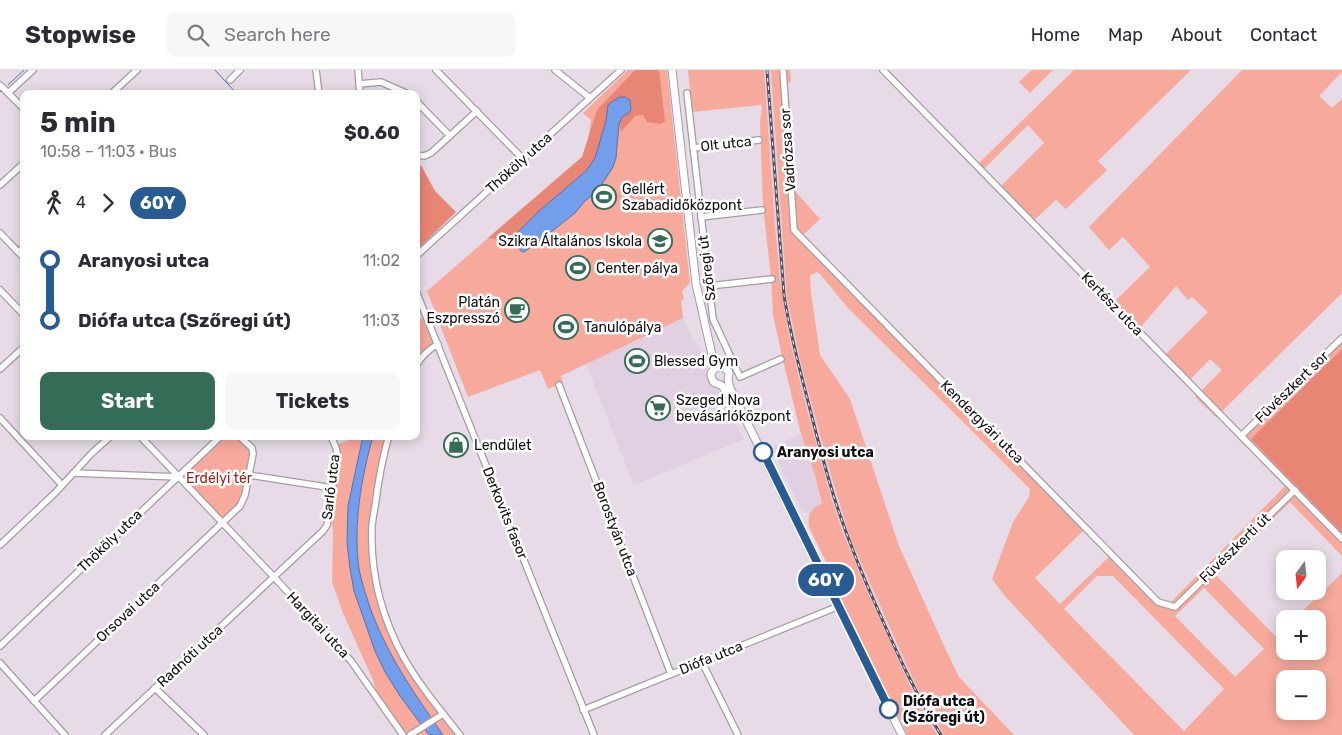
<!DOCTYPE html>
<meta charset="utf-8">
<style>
body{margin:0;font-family:Rubik,sans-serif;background:#f7f7f7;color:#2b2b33;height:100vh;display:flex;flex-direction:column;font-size:19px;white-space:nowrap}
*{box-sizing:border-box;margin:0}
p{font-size:16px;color:#7c7c81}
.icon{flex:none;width:28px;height:28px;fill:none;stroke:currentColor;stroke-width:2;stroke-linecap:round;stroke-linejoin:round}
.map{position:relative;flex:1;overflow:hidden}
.details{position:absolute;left:20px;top:20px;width:400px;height:350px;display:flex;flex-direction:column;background:#fff;border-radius:10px;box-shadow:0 2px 12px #0003}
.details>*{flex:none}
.badge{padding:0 10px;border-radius:16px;font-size:18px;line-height:32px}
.needle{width:32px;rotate:195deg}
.controls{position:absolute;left:1276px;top:480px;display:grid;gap:10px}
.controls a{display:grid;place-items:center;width:50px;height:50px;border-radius:10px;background:#fff;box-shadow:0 2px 12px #0003;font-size:25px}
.map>.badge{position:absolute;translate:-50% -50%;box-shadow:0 0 0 2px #fff}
.legs{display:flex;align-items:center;gap:8px;height:55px;padding:0 20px;font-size:16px}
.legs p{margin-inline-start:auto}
.head{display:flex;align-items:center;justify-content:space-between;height:85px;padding:0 20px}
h1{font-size:28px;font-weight:700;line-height:38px}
.button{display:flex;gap:10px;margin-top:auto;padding:10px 20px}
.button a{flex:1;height:58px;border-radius:10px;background:#346d56;color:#fff;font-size:20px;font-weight:700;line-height:58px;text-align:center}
.button a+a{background:#f7f7f7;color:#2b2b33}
ul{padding:0 20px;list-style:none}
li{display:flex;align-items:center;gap:18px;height:60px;font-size:19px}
li i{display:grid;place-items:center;width:8px;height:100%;margin:0 6px;background:currentColor}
li i::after{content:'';width:12px;height:12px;margin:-6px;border:4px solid;border-radius:50%;background:#fff}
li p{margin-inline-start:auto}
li:first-child i{background:linear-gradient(#0000 50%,currentColor 0)}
li:last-child i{background:linear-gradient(currentColor 50%,#0000 0)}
header{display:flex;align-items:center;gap:30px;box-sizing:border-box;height:70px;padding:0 25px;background:#fff;border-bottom:1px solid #e1e1e2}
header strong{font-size:24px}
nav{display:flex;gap:28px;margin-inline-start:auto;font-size:18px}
.search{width:350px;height:45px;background:#f7f7f7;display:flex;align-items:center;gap:12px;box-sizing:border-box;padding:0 18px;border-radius:10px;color:#7c7c81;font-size:19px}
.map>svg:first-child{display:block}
</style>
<header>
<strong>Stopwise</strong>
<div class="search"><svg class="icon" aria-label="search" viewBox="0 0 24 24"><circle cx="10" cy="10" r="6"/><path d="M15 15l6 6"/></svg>Search here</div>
<nav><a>Home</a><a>Map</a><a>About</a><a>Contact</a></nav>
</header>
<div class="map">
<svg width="1342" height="665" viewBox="0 0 1342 665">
<rect width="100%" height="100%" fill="#e6dbe6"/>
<g fill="#e1d0e1">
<path d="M 764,0 L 771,0 L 802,298 L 833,412 L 851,470 L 916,616 L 944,665 L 937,665 L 917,631 L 864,514 L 843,463 L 830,424 L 802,321 L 788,261 L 780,209 L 775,157 Z"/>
<path d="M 683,248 L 693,269 L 709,291 L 707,300 L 744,369 L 634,415 L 586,294 Z"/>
<path d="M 801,364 L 815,405 L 822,434 L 810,441 L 809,445 L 801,438 L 780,397 L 774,376 Z"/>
</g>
<g fill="#f7a99c" fill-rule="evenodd">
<path d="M 628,0 L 667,0 L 690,213 L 682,221 L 684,229 L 681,230 L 683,248 L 561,306 L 563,313 L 548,319 L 540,300 L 468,327 L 427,221 L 582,87 L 588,70 L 591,50 L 583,43 Z"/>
<path d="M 688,0 L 764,0 L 775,157 L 780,209 L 788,261 L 802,321 L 830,424 L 843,463 L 864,514 L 917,631 L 937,665 L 907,665 L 902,653 L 890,632 L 834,517 L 828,496 L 809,457 C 808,443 809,440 822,434 L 815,405 L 801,364 L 782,286 L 773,245 L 771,207 L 763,136 L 760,53 L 762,35 L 692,42 Z"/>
<path d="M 771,0 L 790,0 L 791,11 L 786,15 L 794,120 L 820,149 L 802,166 L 1088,456 L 1035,508 L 1060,534 L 1113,483 L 1156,527 L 1169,534 L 1290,411 L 1245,366 L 1342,273 L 1342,486 L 1290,432 L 1216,505 L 1276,567 L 1285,558 L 1285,581 L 1318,581 L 1318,549 L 1294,549 L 1342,503 L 1342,665 L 1134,665 L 1004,525 L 992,509 L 1013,452 L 1029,427 L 1030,419 L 933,322 L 848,238 L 820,204 L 817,202 L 811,205 L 810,208 L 811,222 L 820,285 L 850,329 L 899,476 L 945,578 L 959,607 L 1014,665 L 944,665 L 916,616 L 851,470 L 833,412 L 802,298 L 787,228 ZM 1097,506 L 1113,506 L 1224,619 L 1184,661 L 1064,539 ZM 1204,518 L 1264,579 L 1235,607 L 1175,546 ZM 1285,609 L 1318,609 L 1318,641 L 1285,641 Z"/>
<path d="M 1032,0 L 1053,0 L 1030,23 L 1019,12 Z"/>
<path d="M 1074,0 L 1191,0 L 1098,91 L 1107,100 L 1066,139 L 1056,130 L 1033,151 L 1000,117 L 1044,73 L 1028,55 L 983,100 L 978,94 Z"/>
<path d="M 1242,0 L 1342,0 L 1342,2 L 1319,26 L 1332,38 L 1342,29 L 1342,223 L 1216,347 L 1195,327 L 1222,300 L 1210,289 L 1186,314 L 1161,289 L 1208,242 L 1192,227 L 1188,230 L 1176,216 L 1139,259 L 1113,233 L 1150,197 L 1123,167 L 1109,180 L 1089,157 Z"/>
<path d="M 427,246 L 438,274 L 416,296 L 416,272 L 420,263 L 416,258 L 416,251 Z"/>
<path d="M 221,366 L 239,366 L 252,378 L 243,431 L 222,453 L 179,407 Z"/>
<path d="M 350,366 L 363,366 L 348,436 L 347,473 L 354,521 L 375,581 L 429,665 L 406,665 L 377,624 L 373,610 L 343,543 L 332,512 L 333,461 L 331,448 L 340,391 L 339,374 L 349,370 Z"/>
<path d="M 373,366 L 389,366 L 372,455 L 376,515 L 405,589 L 460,665 L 443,665 C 416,626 389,588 372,543 C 367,529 362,514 359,499 C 353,455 361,409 373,366 Z"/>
</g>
<g fill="#e88676">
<path d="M 635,0 L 659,0 L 665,51 L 661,54 L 647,52 L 643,45 L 635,46 L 621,62 L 619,54 L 622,47 L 631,39 L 630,30 L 606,51 L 595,88 L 586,101 L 538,142 L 511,169 L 502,170 L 488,168 L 582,87 L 597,40 Z"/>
<path d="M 416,92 L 422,97 L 435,121 L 456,142 L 416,181 Z"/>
<path d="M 1342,279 L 1342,463 L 1251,369 Z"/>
</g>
<g fill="#739eec" stroke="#5572aa">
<path d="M 620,27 L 625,27 L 630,30 L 631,39 L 629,43 L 622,47 L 619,54 L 616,88 L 613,97 L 598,120 L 584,132 L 575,143 L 546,166 L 524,182 L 521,181 L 511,169 L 538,142 L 586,101 L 595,88 L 606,51 L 608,35 L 613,31 Z"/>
<path d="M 363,366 L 373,366 C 361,409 353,455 359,499 C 362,514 367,529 372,543 C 389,588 416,626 443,665 L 429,665 L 400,626 L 385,602 L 375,581 L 354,521 L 350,498 L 347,473 L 348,436 Z"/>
</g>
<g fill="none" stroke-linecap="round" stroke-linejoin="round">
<g stroke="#5572aa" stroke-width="1">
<path d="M 215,0 L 237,24"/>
<path d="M 8,15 L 24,0"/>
<path d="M 0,22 L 1,21"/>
</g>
<defs>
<g id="minor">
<path d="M 316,0 L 319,24"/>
<path d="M 358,0 L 360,24"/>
<path d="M 436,0 L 523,89"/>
<path d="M 555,0 L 590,28"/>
<path d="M 783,0 L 794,160 L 1158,532 L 1175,537 L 1295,420"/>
<path d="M 883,0 L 1342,469"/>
<path d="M 230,10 L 240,0"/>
<path d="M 359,14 L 381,12 L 408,24"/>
<path d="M 0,15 L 24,39"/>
<path d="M 8,23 L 33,0"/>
<path d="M 687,23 L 713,249 L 740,307 L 781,289"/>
<path d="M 111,24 L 137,0"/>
<path d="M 416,31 L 450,66"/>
<path d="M 693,78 L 759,70"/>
<path d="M 416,85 L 424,86 L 431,83 L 477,41"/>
<path d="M 0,115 L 24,93"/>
<path d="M 701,147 L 762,140"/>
<path d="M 0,163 L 24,188"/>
<path d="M 18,182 L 24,177"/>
<path d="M 416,186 L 621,0"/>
<path d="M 709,216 L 772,209"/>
<path d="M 0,220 L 24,245"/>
<path d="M 416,221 L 594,665"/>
<path d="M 416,296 C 421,286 428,280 438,274"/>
<path d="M 0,299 L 24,277"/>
<path d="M 559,315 L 671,604"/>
<path d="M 0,348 L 62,415"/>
<path d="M 140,366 L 274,507 L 351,591 L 403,665"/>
<path d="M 389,366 C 383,385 380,403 377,422 C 376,433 373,445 372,456 C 370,502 382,548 404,588 C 419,615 441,641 460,665"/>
<path d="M 1241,366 L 1342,268"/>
<path d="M 74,403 L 179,407"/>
<path d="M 249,405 L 333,418"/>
<path d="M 0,475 L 55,423 L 92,383 L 111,366"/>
<path d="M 0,576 L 221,366"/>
<path d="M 702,592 L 738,665"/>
<path d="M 0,593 L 65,665"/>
<path d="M 155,618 L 204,665"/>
<path d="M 34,631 L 240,436 L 245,425 L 253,384 L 252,378 L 239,366"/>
<path d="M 583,640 L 839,536"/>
<path d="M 105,665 L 323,461 L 327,455 L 328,450 L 337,383 L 336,378 L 331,366"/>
<path d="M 410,665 L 443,644"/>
</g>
<g id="major">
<path d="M 672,0 L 696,214 L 715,298"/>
<path d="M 740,337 L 721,315 L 715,313 L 713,311 L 711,306 L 711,303 L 715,298 L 723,297 L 729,302 L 728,310 L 730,318 L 902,665"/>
</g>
</defs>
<use href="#minor" stroke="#a59ba5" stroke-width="8"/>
<use href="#major" stroke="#a59ba5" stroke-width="9"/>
<use href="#minor" stroke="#fff" stroke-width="5.5"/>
<use href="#major" stroke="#fff" stroke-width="7"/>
<defs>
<path id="rail" d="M 767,0 L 784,225 C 790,264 800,301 810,339 C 819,375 828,411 840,445 C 851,477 864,509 878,540 C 897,583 916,625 941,665"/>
</defs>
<use href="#rail" stroke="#554e55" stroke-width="3"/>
<use href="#rail" stroke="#fff" stroke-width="1" stroke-dasharray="4" stroke-linecap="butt"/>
</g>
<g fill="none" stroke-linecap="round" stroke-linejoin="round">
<defs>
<path id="line-1" d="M 763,382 L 889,639"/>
</defs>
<use href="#line-1" stroke="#fff" stroke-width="11"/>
<use href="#line-1" stroke="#275b91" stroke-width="8"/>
</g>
<defs>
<symbol id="stadium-ring" viewBox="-11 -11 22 22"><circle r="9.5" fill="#fff" stroke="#346d56" stroke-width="1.5"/><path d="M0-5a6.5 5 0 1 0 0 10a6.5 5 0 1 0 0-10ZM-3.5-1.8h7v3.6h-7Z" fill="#346d56"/></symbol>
<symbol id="school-ring" viewBox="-11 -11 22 22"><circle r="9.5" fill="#fff" stroke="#346d56" stroke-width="1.5"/><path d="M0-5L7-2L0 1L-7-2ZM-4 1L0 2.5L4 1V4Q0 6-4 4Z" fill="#346d56"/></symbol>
<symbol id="cafe-ring" viewBox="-11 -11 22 22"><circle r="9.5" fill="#fff" stroke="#346d56" stroke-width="1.5"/><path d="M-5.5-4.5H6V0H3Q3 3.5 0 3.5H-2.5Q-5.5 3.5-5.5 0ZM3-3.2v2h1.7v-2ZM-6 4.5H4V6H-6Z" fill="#346d56"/></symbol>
<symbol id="supermarket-ring" viewBox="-11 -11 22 22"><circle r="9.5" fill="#fff" stroke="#346d56" stroke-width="1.5"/><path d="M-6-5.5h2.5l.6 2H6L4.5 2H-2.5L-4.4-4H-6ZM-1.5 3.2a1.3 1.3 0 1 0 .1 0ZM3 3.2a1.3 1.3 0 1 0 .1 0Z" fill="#346d56"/></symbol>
<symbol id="shop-ring" viewBox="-11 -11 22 22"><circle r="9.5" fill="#fff" stroke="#346d56" stroke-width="1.5"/><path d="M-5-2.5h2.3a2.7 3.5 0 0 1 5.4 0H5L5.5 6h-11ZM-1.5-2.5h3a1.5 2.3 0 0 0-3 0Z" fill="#346d56"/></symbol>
</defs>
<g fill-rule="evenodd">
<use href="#stadium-ring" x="590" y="113" width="28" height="28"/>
<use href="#school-ring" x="646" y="157" width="28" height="28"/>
<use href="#stadium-ring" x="564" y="184" width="28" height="28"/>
<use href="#cafe-ring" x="503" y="226" width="28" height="28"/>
<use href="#stadium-ring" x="552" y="243" width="28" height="28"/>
<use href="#stadium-ring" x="623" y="277" width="28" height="28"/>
<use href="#supermarket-ring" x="644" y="324" width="28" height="28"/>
<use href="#shop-ring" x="442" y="361" width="28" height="28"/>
</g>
<g fill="#fff" stroke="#275b91" stroke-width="2.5">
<circle cx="763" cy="382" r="9"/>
<circle cx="889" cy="639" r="9"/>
</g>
<g text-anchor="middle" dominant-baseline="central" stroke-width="5" stroke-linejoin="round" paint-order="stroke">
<g font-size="14" fill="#100c10" stroke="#fff">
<text transform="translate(726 74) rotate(-6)">Olt utca</text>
<text transform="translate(788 80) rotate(-94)">Vadrózsa sor</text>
<text transform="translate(519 93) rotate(-42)">Thököly utca</text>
<text transform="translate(707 198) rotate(-97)">Szőregi út</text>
<text transform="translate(1112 234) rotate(46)">Kertész utca</text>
<text transform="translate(1292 317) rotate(-44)">Füvészkert sor</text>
<text transform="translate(982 352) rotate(45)">Kendergyári utca</text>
<text transform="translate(331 417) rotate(-83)">Sarló utca</text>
<text transform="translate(505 443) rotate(68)">Derkovits fasor</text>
<text transform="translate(615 459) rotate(69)">Borostyán utca</text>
<text transform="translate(110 471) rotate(-44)">Thököly utca</text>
<text transform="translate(1235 478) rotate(-44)">Füvészkerti út</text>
<text transform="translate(128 542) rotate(-43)">Orsovai utca</text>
<text transform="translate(318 555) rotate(47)">Hargitai utca</text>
<text transform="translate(190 586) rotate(-43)">Radnóti utca</text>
<text transform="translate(711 588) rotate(-22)">Diófa utca</text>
</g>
<g font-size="14" fill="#100c10" stroke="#fff" text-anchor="start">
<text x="622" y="119">Gellért<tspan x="622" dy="16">Szabadidőközpont</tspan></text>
<text x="642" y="171" text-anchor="end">Szikra Általános Iskola</text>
<text x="596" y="198">Center pálya</text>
<text x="500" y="232" text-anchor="end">Platán<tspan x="500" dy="16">Eszpresszó</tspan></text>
<text x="584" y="257">Tanulópálya</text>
<text x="654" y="291">Blessed Gym</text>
<text x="676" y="330">Szeged Nova<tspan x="676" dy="16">bevásárlóközpont</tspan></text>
<text x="474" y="375">Lendület</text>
</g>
<g font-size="14" font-weight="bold" fill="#100c10" stroke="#fff" text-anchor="start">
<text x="777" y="382">Aranyosi utca</text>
<text x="903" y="631">Diófa utca<tspan x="903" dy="16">(Szőregi út)</tspan></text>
</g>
<g font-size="14" fill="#972317" stroke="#fff">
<text x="219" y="408">Erdélyi tér</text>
</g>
</g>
</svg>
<div class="controls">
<a><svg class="needle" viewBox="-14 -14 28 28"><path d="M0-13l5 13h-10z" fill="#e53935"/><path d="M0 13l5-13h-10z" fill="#7c7c81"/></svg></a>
<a>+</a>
<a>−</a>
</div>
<b class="badge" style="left:826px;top:510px;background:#275b91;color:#fff">60Y</b>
<section class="details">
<div class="head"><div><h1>5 min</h1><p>10:58 – 11:03 · Bus</p></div><b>$0.60</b></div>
<div class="legs"><svg class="icon" aria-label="walk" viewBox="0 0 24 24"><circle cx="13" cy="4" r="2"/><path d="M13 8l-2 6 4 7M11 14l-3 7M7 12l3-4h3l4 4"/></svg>4<svg class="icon" aria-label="forward" viewBox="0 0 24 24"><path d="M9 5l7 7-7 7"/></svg><b class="badge" style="background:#275b91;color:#fff">60Y</b></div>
<ul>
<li><i style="color:#275b91"></i><b>Aranyosi utca</b><p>11:02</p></li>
<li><i style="color:#275b91"></i><b>Diófa utca (Szőregi út)</b><p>11:03</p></li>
</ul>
<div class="button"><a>Start</a><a>Tickets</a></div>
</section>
</div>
